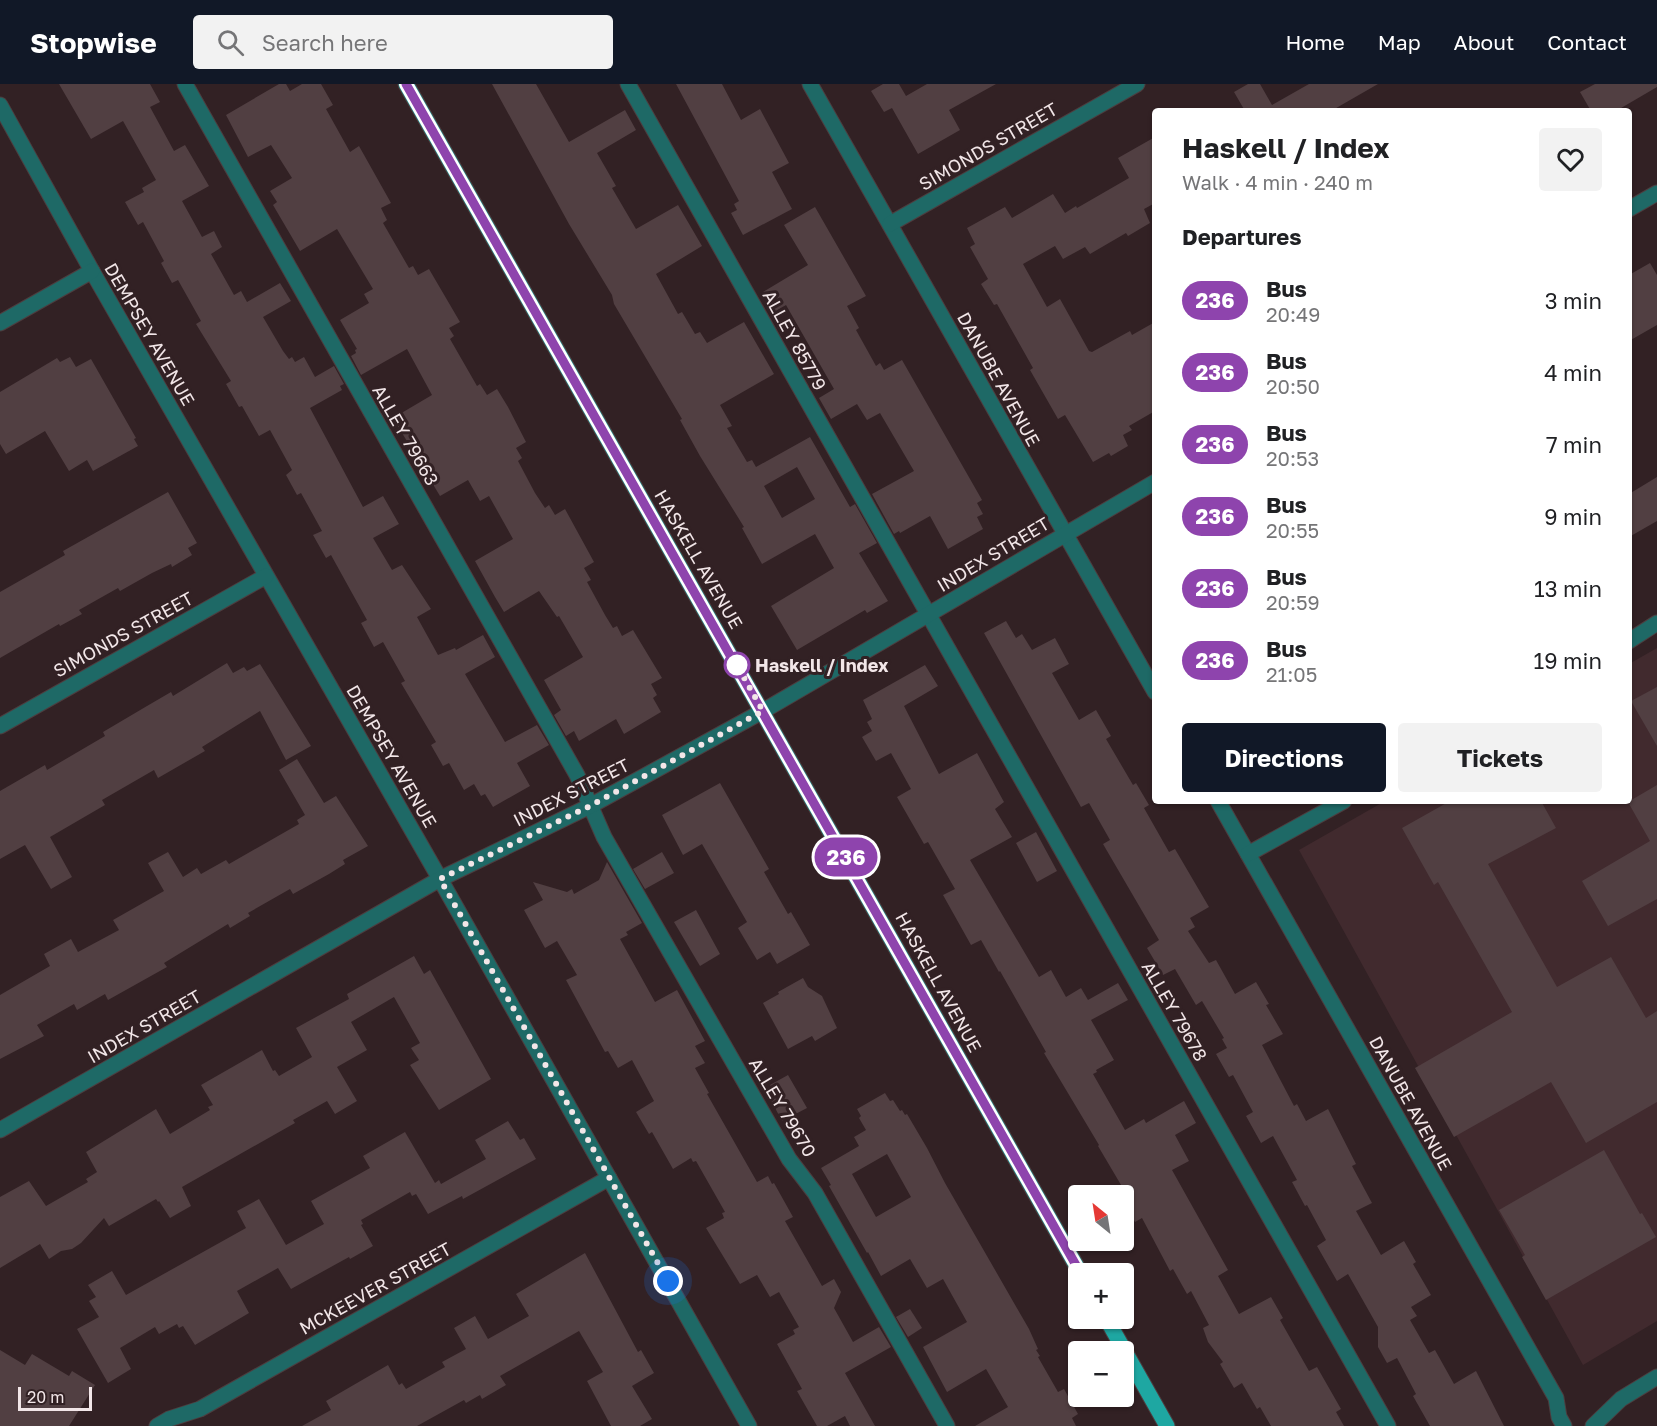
<!DOCTYPE html>
<meta charset="utf-8">
<style>
body{margin:0;font-family:"Golos Text",sans-serif;background:#f2f2f2;color:#202124;height:100vh;display:flex;flex-direction:column;font-size:22px;white-space:nowrap}
*{box-sizing:border-box;margin:0}
p{font-size:20px;color:#757577}
.icon{flex:none;width:33px;height:33px;fill:none;stroke:currentColor;stroke-width:2;stroke-linecap:round;stroke-linejoin:round}
.map{position:relative;flex:1;overflow:hidden}
.details{position:absolute;left:1152px;top:24px;width:480px;height:696px;display:flex;flex-direction:column;background:#fff;border-radius:6px;box-shadow:0 2px 4px #0004}
.details>*{flex:none}
.badge{padding:0 12px;border-radius:20px;font-size:21px;line-height:39px}
.needle{width:39px;rotate:330deg}
.tools{position:absolute;left:1068px;top:1101px;display:grid;gap:12px}
.tools a{display:grid;place-items:center;width:66px;height:66px;border-radius:6px;background:#fff;box-shadow:0 2px 4px #0004;font-size:30px}
.scale{position:absolute;left:18px;bottom:15px;width:74px;box-sizing:border-box;padding-left:6px;border:3px solid #f2e6e8;border-top:0;font-size:16px;line-height:21px;white-space:nowrap;color:#f2e6e8;-webkit-text-stroke:4px #322124;paint-order:stroke}
.you{position:absolute;width:30px;height:30px;margin:-15px;border:4px solid #fff;border-radius:50%;background:#1a73e8;box-shadow:0 0 0 9px #1a73e833}
.map>.badge{position:absolute;translate:-50% -50%;box-shadow:0 0 0 3px #fff}
h2{padding:0 30px;font-size:22px;line-height:54px}
.round{display:grid;place-items:center;flex:none;width:63px;height:63px;border-radius:6px;background:#f2f2f2}
.headline{display:flex;align-items:center;justify-content:space-between;height:102px;padding:0 30px}
h1{font-size:28px;font-weight:700;line-height:45px}
.button{display:flex;gap:12px;margin-top:auto;padding:12px 30px}
.button a{flex:1;height:69px;border-radius:6px;background:#111827;color:#fff;font-size:24px;font-weight:700;line-height:69px;text-align:center}
.button a+a{background:#f2f2f2;color:#202124}
ul{padding:0;list-style:none}
li{display:flex;align-items:center;gap:18px;height:72px;padding:0 30px}
li div{flex:1}
li b{display:block;font-size:22px}
li em{font-style:normal}
li .badge{min-width:66px;font-weight:700;text-align:center}
header{display:flex;align-items:center;gap:36px;box-sizing:border-box;height:84px;padding:0 30px;background:#111827;color:#fff}
header strong{font-size:28px}
nav{display:flex;gap:33px;margin-inline-start:auto;font-size:21px}
.search{width:420px;height:54px;background:#f2f2f2;display:flex;align-items:center;gap:15px;box-sizing:border-box;padding:0 21px;border-radius:6px;color:#757577;font-size:22px}
.map>svg:first-child{display:block}
</style>
<header>
<strong>Stopwise</strong>
<div class="search"><svg class="icon" aria-label="search" viewBox="0 0 24 24"><circle cx="10" cy="10" r="6"/><path d="M15 15l6 6"/></svg>Search here</div>
<nav><a>Home</a><a>Map</a><a>About</a><a>Contact</a></nav>
</header>
<div class="map">
<svg width="1657" height="1342" viewBox="0 0 1657 1342">
<rect width="100%" height="100%" fill="#322124"/>
<path fill="#412a2e" d="M 1657,564 L 1657,1237 L 1583,1281 L 1299,766 L 1385,717 L 1629,717 L 1629,580 Z"/>
<g fill="#513f42" fill-rule="evenodd">
<path d="M 59,0 L 150,0 L 160,18 L 150,23 L 174,67 L 185,61 L 209,102 L 182,117 L 202,153 L 214,147 L 222,163 L 211,170 L 234,211 L 241,207 L 247,218 L 280,199 L 291,217 L 263,233 L 283,267 L 289,275 L 292,273 L 295,278 L 304,273 L 315,293 L 334,282 L 344,300 L 340,302 L 342,306 L 310,324 L 363,423 L 383,412 L 399,440 L 373,454 L 392,486 L 402,481 L 431,525 L 417,533 L 438,571 L 455,564 L 456,566 L 483,551 L 495,573 L 465,590 L 505,658 L 537,641 L 549,661 L 517,679 L 530,702 L 493,723 L 485,710 L 481,712 L 474,700 L 464,706 L 449,679 L 443,682 L 431,661 L 436,658 L 401,599 L 405,597 L 383,558 L 374,563 L 361,539 L 367,536 L 352,509 L 331,471 L 326,474 L 313,451 L 322,447 L 301,409 L 297,411 L 286,391 L 292,386 L 270,346 L 259,352 L 242,322 L 239,323 L 226,300 L 231,297 L 196,240 L 201,237 L 178,196 L 172,199 L 161,179 L 164,177 L 143,138 L 138,141 L 125,118 L 144,108 L 142,104 L 156,96 L 123,37 L 91,55 Z"/>
<path d="M 279,0 L 286,0 L 290,7 L 302,0 L 321,0 L 333,21 L 326,25 L 350,68 L 359,62 L 391,119 L 381,124 L 387,136 L 383,139 L 409,184 L 413,182 L 418,191 L 429,185 L 460,238 L 449,244 L 454,252 L 450,255 L 477,302 L 480,300 L 487,311 L 497,305 L 508,323 L 526,358 L 516,364 L 522,374 L 518,377 L 535,409 L 545,424 L 549,421 L 555,431 L 565,425 L 594,478 L 584,484 L 591,496 L 587,498 L 605,531 L 613,544 L 617,542 L 622,552 L 633,546 L 662,594 L 651,600 L 657,611 L 653,614 L 661,628 L 624,650 L 616,635 L 579,657 L 574,647 L 566,652 L 554,631 L 561,626 L 544,596 L 583,573 L 559,532 L 557,533 L 539,507 L 504,528 L 495,513 L 475,477 L 513,455 L 489,412 L 480,417 L 468,396 L 440,412 L 393,334 L 432,311 L 407,265 L 361,291 L 351,272 L 356,269 L 355,266 L 357,265 L 340,236 L 369,219 L 364,210 L 373,205 L 337,145 L 300,167 L 273,121 L 277,118 L 270,107 L 292,94 L 271,61 L 248,73 L 226,31 Z"/>
<path d="M 492,0 L 536,0 L 569,58 L 625,26 L 636,46 L 597,69 L 616,102 L 612,104 L 636,145 L 678,121 L 702,162 L 656,190 L 678,230 L 682,228 L 695,250 L 700,248 L 707,259 L 744,238 L 774,290 L 720,321 L 732,342 L 727,344 L 747,378 L 752,376 L 756,383 L 810,353 L 850,423 L 855,420 L 877,459 L 859,469 L 888,517 L 867,529 L 865,526 L 797,566 L 771,522 L 834,484 L 815,450 L 762,480 L 742,444 L 744,443 L 700,372 L 680,336 L 682,335 L 614,220 L 612,211 L 569,140 ZM 797,383 L 815,415 L 782,434 L 764,402 Z"/>
<path d="M 676,0 L 722,0 L 741,36 L 760,25 L 789,79 L 772,88 L 792,125 L 743,151 L 731,129 L 737,126 L 734,120 L 739,117 Z"/>
<path d="M 883,0 L 899,0 L 906,12 L 927,0 L 996,0 L 949,26 L 960,46 L 918,70 L 892,24 L 884,28 L 871,7 Z"/>
<path d="M 1248,0 L 1260,0 L 1272,21 L 1309,0 L 1378,0 L 1331,27 L 1245,27 L 1234,8 Z"/>
<path d="M 1595,0 L 1657,0 L 1657,3 L 1616,27 L 1591,27 L 1580,8 Z"/>
<path d="M 1155,53 L 1155,119 L 1144,125 L 1150,139 L 1128,152 L 1126,149 L 1090,170 L 1085,163 L 1063,175 L 1055,162 L 1023,180 L 1047,223 L 1060,215 L 1089,267 L 1092,268 L 1130,247 L 1132,251 L 1155,238 L 1155,327 L 1129,342 L 1132,346 L 1123,351 L 1128,362 L 1111,372 L 1109,369 L 1093,378 L 1065,331 L 1058,335 L 1030,286 L 1033,284 L 997,220 L 994,221 L 981,200 L 988,195 L 970,163 L 975,160 L 967,144 L 1005,123 L 1012,134 L 1053,110 L 1065,129 L 1076,122 L 1077,124 L 1129,94 L 1118,74 Z"/>
<path d="M 815,123 L 866,212 L 847,222 L 859,244 L 856,246 L 876,282 L 880,279 L 884,286 L 902,276 L 982,416 L 977,419 L 983,430 L 977,433 L 983,445 L 948,465 L 930,432 L 900,449 L 899,447 L 894,450 L 872,410 L 914,387 L 880,329 L 867,336 L 857,320 L 831,335 L 819,314 L 834,305 L 786,221 L 774,228 L 763,208 L 808,181 L 784,141 Z"/>
<path d="M 1650,179 L 1657,191 L 1657,241 L 1629,257 L 1629,191 Z"/>
<path d="M 70,273 L 76,283 L 91,275 L 136,354 L 134,355 L 138,362 L 93,387 L 87,376 L 69,387 L 45,347 L 6,370 L 0,360 L 0,308 L 57,274 L 60,278 Z"/>
<path d="M 1657,393 L 1657,437 L 1629,453 L 1629,410 Z"/>
<path d="M 168,408 L 197,459 L 188,464 L 192,471 L 172,483 L 171,480 L 152,489 L 120,507 L 118,504 L 79,526 L 82,530 L 60,542 L 59,540 L 0,574 L 0,508 L 65,471 L 63,467 Z"/>
<path d="M 1006,537 L 1016,554 L 1022,550 L 1032,566 L 1055,554 L 1069,580 L 1052,589 L 1079,636 L 1096,626 L 1111,652 L 1106,655 L 1133,701 L 1136,699 L 1149,721 L 1144,724 L 1169,768 L 1175,765 L 1209,823 L 1190,834 L 1195,843 L 1188,847 L 1209,879 L 1216,876 L 1235,910 L 1256,898 L 1269,920 L 1266,921 L 1283,950 L 1262,961 L 1294,1022 L 1297,1020 L 1306,1037 L 1328,1025 L 1356,1080 L 1352,1082 L 1372,1119 L 1356,1127 L 1381,1171 L 1404,1157 L 1416,1178 L 1413,1180 L 1431,1211 L 1411,1223 L 1417,1232 L 1410,1236 L 1429,1269 L 1435,1266 L 1454,1300 L 1476,1287 L 1504,1342 L 1430,1342 L 1413,1312 L 1416,1310 L 1397,1274 L 1387,1279 L 1378,1263 L 1378,1243 L 1348,1190 L 1337,1197 L 1317,1162 L 1326,1156 L 1307,1121 L 1305,1122 L 1292,1098 L 1297,1096 L 1273,1052 L 1261,1059 L 1246,1032 L 1253,1028 L 1233,991 L 1229,993 L 1216,970 L 1227,964 L 1222,955 L 1224,954 L 1202,917 L 1196,921 L 1175,885 L 1163,891 L 1147,864 L 1159,856 L 1103,760 L 1110,756 L 1089,719 L 1081,723 L 984,549 Z"/>
<path d="M 227,579 L 233,589 L 244,583 L 247,587 L 260,580 L 311,662 L 286,676 L 260,627 L 202,663 L 205,667 L 158,694 L 154,686 L 102,716 L 105,721 L 50,753 L 72,793 L 51,805 L 25,761 L 0,775 L 0,707 L 45,681 L 47,686 L 105,652 L 103,648 L 147,622 L 171,608 L 173,612 Z"/>
<path d="M 925,581 L 938,602 L 904,622 L 939,690 L 977,669 L 1004,718 L 995,725 L 1012,753 L 970,776 L 1039,893 L 1051,886 L 1066,913 L 1081,904 L 1088,916 L 1118,899 L 1128,916 L 1091,936 L 1114,976 L 1096,986 L 1097,988 L 1093,990 L 1125,1046 L 1144,1035 L 1146,1039 L 1184,1017 L 1196,1039 L 1175,1051 L 1189,1077 L 1172,1086 L 1228,1186 L 1218,1192 L 1239,1230 L 1271,1213 L 1283,1234 L 1280,1236 L 1309,1287 L 1317,1283 L 1341,1325 L 1336,1328 L 1344,1342 L 1271,1342 L 1260,1323 L 1257,1325 L 1242,1299 L 1234,1304 L 1220,1280 L 1223,1278 L 1208,1258 L 1203,1244 L 1209,1241 L 1191,1207 L 1187,1210 L 1173,1185 L 1170,1187 L 1142,1134 L 1135,1138 L 1124,1118 L 1124,1106 L 1098,1062 L 1099,1061 L 1044,969 L 1046,968 L 1000,887 L 999,888 L 981,856 L 971,861 L 943,811 L 955,805 L 928,758 L 924,760 L 897,713 L 911,705 L 891,669 L 876,677 L 862,653 L 872,647 L 867,638 L 872,635 L 863,616 Z"/>
<path d="M 1657,603 L 1657,662 L 1631,617 Z"/>
<path d="M 297,675 L 324,719 L 336,712 L 368,762 L 343,776 L 345,780 L 329,790 L 293,810 L 290,805 L 248,829 L 250,832 L 230,844 L 228,840 L 164,879 L 167,883 L 108,916 L 105,910 L 77,926 L 74,920 L 37,941 L 44,952 L 0,975 L 0,911 L 50,882 L 44,870 L 71,855 L 78,868 L 119,846 L 113,836 L 164,807 L 148,779 L 168,768 L 183,793 L 197,784 L 201,790 L 226,776 L 229,780 L 299,740 L 297,736 L 305,731 L 279,686 Z"/>
<path d="M 720,699 L 769,785 L 764,788 L 788,830 L 791,828 L 810,861 L 777,880 L 770,868 L 757,876 L 738,844 L 747,838 L 702,760 L 683,771 L 662,731 Z"/>
<path d="M 1657,701 L 1657,815 L 1608,842 L 1582,797 L 1650,757 L 1628,718 Z"/>
<path d="M 1450,717 L 1541,717 L 1556,744 L 1488,780 L 1557,903 L 1611,873 L 1646,934 L 1657,927 L 1657,1018 L 1586,1059 L 1551,998 L 1454,1053 L 1415,984 L 1512,928 L 1438,798 L 1434,801 L 1402,744 Z"/>
<path d="M 1036,748 L 1057,787 L 1037,798 L 1016,759 Z"/>
<path d="M 662,768 L 674,789 L 645,805 L 633,785 Z"/>
<path d="M 607,778 L 642,839 L 626,848 L 628,851 L 620,855 L 655,918 L 677,906 L 705,957 L 695,962 L 705,979 L 695,984 L 709,1009 L 707,1010 L 757,1098 L 768,1092 L 772,1100 L 774,1099 L 793,1133 L 785,1137 L 822,1202 L 834,1195 L 841,1208 L 834,1224 L 853,1258 L 879,1243 L 891,1263 L 845,1289 L 875,1342 L 850,1342 L 845,1332 L 827,1342 L 817,1342 L 797,1307 L 802,1305 L 777,1260 L 795,1250 L 793,1246 L 799,1243 L 779,1208 L 770,1213 L 757,1191 L 740,1200 L 706,1144 L 724,1134 L 722,1129 L 725,1128 L 696,1077 L 693,1078 L 691,1074 L 673,1085 L 652,1048 L 649,1050 L 636,1028 L 654,1017 L 632,976 L 618,984 L 608,967 L 605,968 L 566,896 L 577,891 L 557,857 L 545,864 L 524,826 L 543,816 L 533,798 L 567,808 L 572,805 L 574,810 L 599,796 Z"/>
<path d="M 696,826 L 720,870 L 700,882 L 674,838 Z"/>
<path d="M 414,872 L 424,890 L 430,886 L 491,995 L 439,1026 L 410,981 L 419,976 L 411,964 L 420,959 L 394,913 L 351,938 L 367,966 L 337,983 L 357,1017 L 335,1030 L 327,1017 L 293,1036 L 295,1039 L 182,1103 L 191,1122 L 170,1134 L 159,1117 L 158,1118 L 156,1115 L 109,1142 L 104,1134 L 81,1159 L 72,1165 L 61,1167 L 49,1175 L 40,1160 L 0,1184 L 0,1113 L 29,1097 L 46,1122 L 88,1098 L 86,1095 L 97,1088 L 86,1068 L 156,1025 L 170,1050 L 210,1026 L 208,1023 L 213,1021 L 201,1001 L 262,966 L 273,987 L 275,986 L 279,992 L 312,973 L 296,944 L 349,915 L 347,910 Z"/>
<path d="M 803,894 L 808,903 L 822,912 L 837,944 L 815,957 L 812,952 L 788,965 L 763,919 L 779,910 L 778,908 Z"/>
<path d="M 788,991 L 807,1024 L 782,1037 L 766,1007 L 772,1004 L 770,1001 Z"/>
<path d="M 885,1009 L 890,1017 L 893,1016 L 900,1027 L 902,1026 L 905,1031 L 907,1030 L 927,1064 L 945,1099 L 1029,1245 L 1038,1265 L 1036,1266 L 1040,1272 L 1038,1273 L 1058,1308 L 1064,1305 L 1078,1330 L 1072,1334 L 1076,1342 L 975,1342 L 1008,1323 L 986,1285 L 947,1308 L 923,1263 L 967,1238 L 943,1195 L 927,1204 L 910,1175 L 881,1192 L 868,1168 L 867,1169 L 829,1102 L 831,1101 L 821,1084 L 859,1062 L 854,1053 L 866,1046 L 859,1034 L 861,1032 L 857,1025 ZM 887,1070 L 911,1113 L 876,1133 L 852,1090 Z"/>
<path d="M 508,1037 L 520,1056 L 524,1054 L 536,1075 L 463,1115 L 462,1112 L 428,1130 L 416,1110 L 412,1112 L 410,1108 L 361,1136 L 363,1140 L 361,1141 L 373,1162 L 350,1175 L 349,1173 L 291,1205 L 278,1184 L 237,1207 L 249,1229 L 195,1261 L 183,1242 L 179,1244 L 177,1240 L 159,1250 L 155,1243 L 120,1264 L 131,1285 L 108,1299 L 77,1245 L 99,1233 L 89,1217 L 96,1213 L 88,1201 L 112,1187 L 126,1211 L 246,1144 L 237,1127 L 259,1115 L 286,1161 L 324,1140 L 311,1117 L 370,1084 L 363,1072 L 405,1048 L 435,1099 L 439,1096 L 441,1100 L 486,1075 L 475,1056 Z"/>
<path d="M 1604,1066 L 1640,1130 L 1642,1129 L 1656,1153 L 1546,1216 L 1522,1173 L 1525,1171 L 1499,1126 Z"/>
<path d="M 585,1169 L 638,1268 L 641,1266 L 654,1289 L 632,1302 L 652,1335 L 640,1342 L 611,1342 L 587,1297 L 603,1288 L 579,1247 L 500,1292 L 506,1301 L 482,1315 L 480,1311 L 466,1319 L 464,1316 L 417,1342 L 302,1342 L 331,1326 L 326,1317 L 388,1281 L 399,1301 L 402,1299 L 406,1305 L 445,1283 L 442,1278 L 466,1265 L 454,1244 L 475,1232 L 488,1255 L 529,1232 L 516,1210 Z"/>
<path d="M 910,1225 L 922,1244 L 908,1253 L 896,1233 Z"/>
<path d="M 0,1266 L 25,1281 L 32,1270 L 69,1292 L 72,1287 L 95,1301 L 69,1342 L 0,1342 Z"/>
</g>
<g fill="none" stroke-linecap="round" stroke-linejoin="round">
<defs>
<g id="minor">
<path d="M 185,0 L 577,691 L 604,753 L 789,1075 L 815,1109 L 947,1342"/>
<path d="M 628,0 L 1388,1342"/>
<path d="M 810,0 L 1155,608"/>
<path d="M 0,21 L 92,187 L 440,795 L 749,1342"/>
<path d="M 1629,125 L 1657,109"/>
<path d="M 890,140 L 1137,0"/>
<path d="M 0,239 L 92,187"/>
<path d="M 1629,557 L 1657,539"/>
<path d="M 0,642 L 266,492"/>
<path d="M 1218,717 L 1556,1314 L 1559,1333 L 1564,1342"/>
<path d="M 1248,770 L 1344,717"/>
<path d="M 0,1046 L 440,795 L 590,722 L 763,627 L 1155,398"/>
<path d="M 157,1342 L 169,1335 L 200,1325 L 609,1094"/>
<path d="M 1593,1342 L 1621,1315 L 1657,1293"/>
</g>
<g id="major">
<path d="M 406,0 L 1081,1190"/>
<path d="M 1106,1234 L 1167,1342"/>
</g>
</defs>
<use href="#minor" stroke="#4d3d3f" stroke-width="17"/>
<use href="#major" stroke="#4d3d3f" stroke-width="17"/>
<use href="#minor" stroke="#1e6966" stroke-width="15"/>
<use href="#major" stroke="#1ea7a2" stroke-width="15"/>
</g>
<g fill="none" stroke-linecap="round" stroke-linejoin="round">
<defs>
<path id="line" d="M 406,0 L 1081,1190"/>
</defs>
<use href="#line" stroke="#fff" stroke-width="14"/>
<use href="#line" stroke="#8e44ad" stroke-width="9"/>
<path stroke="#f2e6e8" stroke-width="6" stroke-dasharray="0 10.8" d="M 668,1197 L 440,795 L 590,722 L 763,627 L 734,576 L 737,581"/>
</g>
<circle fill="#fff" stroke="#8e44ad" stroke-width="3" cx="737" cy="581" r="12"/>
<g text-anchor="middle" dominant-baseline="central" stroke-width="6" stroke-linejoin="round" paint-order="stroke">
<g font-size="18" fill="#f2e6e8" stroke="#322124">
<text transform="translate(988 62) rotate(-30)">SIMONDS STREET</text>
<text transform="translate(150 250) rotate(60)">DEMPSEY AVENUE</text>
<text transform="translate(795 256) rotate(61)">ALLEY 85779</text>
<text transform="translate(999 295) rotate(61)">DANUBE AVENUE</text>
<text transform="translate(406 351) rotate(60)">ALLEY 79663</text>
<text transform="translate(993 470) rotate(-31)">INDEX STREET</text>
<text transform="translate(699 475) rotate(60)">HASKELL AVENUE</text>
<text transform="translate(123 550) rotate(-29)">SIMONDS STREET</text>
<text transform="translate(392 672) rotate(60)">DEMPSEY AVENUE</text>
<text transform="translate(571 708) rotate(-27)">INDEX STREET</text>
<text transform="translate(939 898) rotate(61)">HASKELL AVENUE</text>
<text transform="translate(1175 927) rotate(60)">ALLEY 79678</text>
<text transform="translate(144 942) rotate(-30)">INDEX STREET</text>
<text transform="translate(1411 1019) rotate(61)">DANUBE AVENUE</text>
<text transform="translate(783 1023) rotate(59)">ALLEY 79670</text>
<text transform="translate(375 1204) rotate(-29)">MCKEEVER STREET</text>
</g>
<g font-size="18" font-weight="bold" fill="#f2e6e8" stroke="#322124" text-anchor="start">
<text x="755" y="581">Haskell / Index</text>
</g>
</g>
</svg>
<div class="tools">
<a><svg class="needle" viewBox="-14 -14 28 28"><path d="M0-13l5 13h-10z" fill="#e53935"/><path d="M0 13l5-13h-10z" fill="#757577"/></svg></a>
<a>+</a>
<a>−</a>
</div>
<div class="scale">20 m</div>
<div class="you" style="left:668px;top:1197px"></div>
<b class="badge" style="left:846px;top:773px;background:#8e44ad;color:#fff">236</b>
<section class="details">
<div class="headline"><div><h1>Haskell / Index</h1><p>Walk · 4 min · 240 m</p></div><a class="round"><svg class="icon" aria-label="heart" viewBox="0 0 24 24"><path d="M12 20l-8-8c-3-5 5-10 8-4 3-6 11-1 8 4z"/></svg></a></div>
<h2>Departures</h2>
<ul>
<li><span class="badge" style="background:#8e44ad;color:#fff">236</span><div><b>Bus</b><p>20:49</p></div><em>3 min</em></li>
<li><span class="badge" style="background:#8e44ad;color:#fff">236</span><div><b>Bus</b><p>20:50</p></div><em>4 min</em></li>
<li><span class="badge" style="background:#8e44ad;color:#fff">236</span><div><b>Bus</b><p>20:53</p></div><em>7 min</em></li>
<li><span class="badge" style="background:#8e44ad;color:#fff">236</span><div><b>Bus</b><p>20:55</p></div><em>9 min</em></li>
<li><span class="badge" style="background:#8e44ad;color:#fff">236</span><div><b>Bus</b><p>20:59</p></div><em>13 min</em></li>
<li><span class="badge" style="background:#8e44ad;color:#fff">236</span><div><b>Bus</b><p>21:05</p></div><em>19 min</em></li>
</ul>
<div class="button"><a>Directions</a><a>Tickets</a></div>
</section>
</div>
